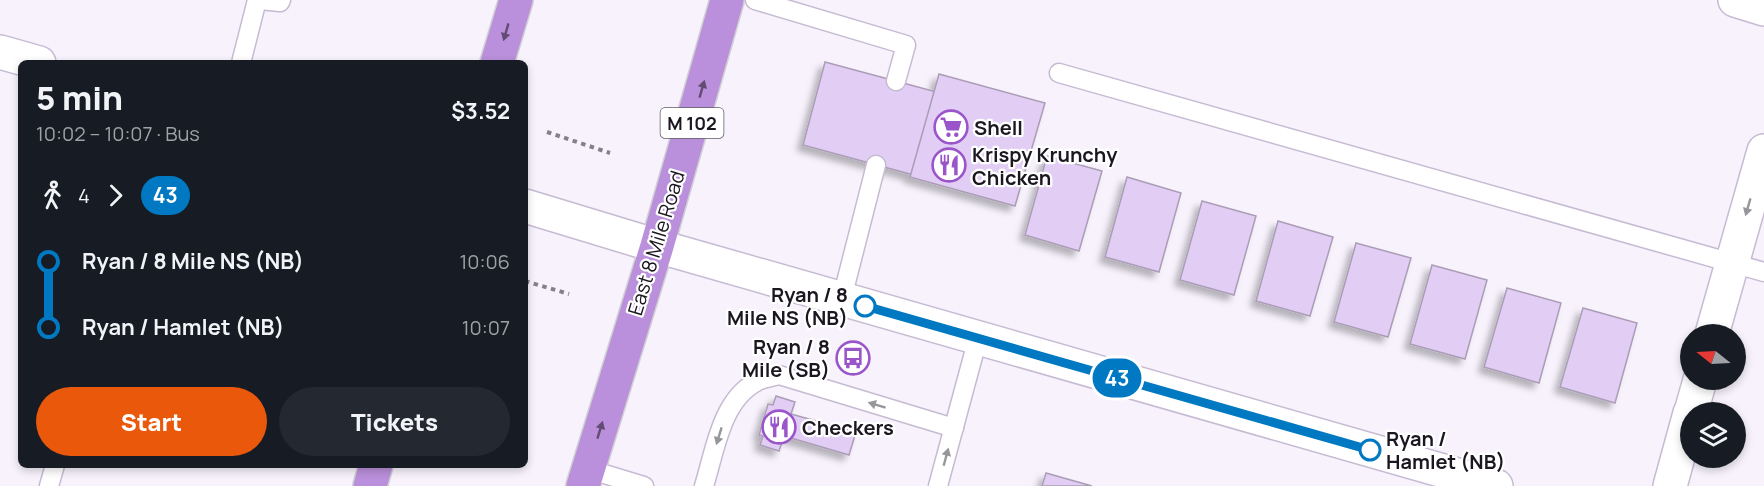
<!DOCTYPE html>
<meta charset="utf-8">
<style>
body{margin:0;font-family:Manrope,sans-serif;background:#242831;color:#f1f3f6;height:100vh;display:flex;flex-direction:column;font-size:22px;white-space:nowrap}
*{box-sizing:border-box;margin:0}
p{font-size:20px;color:#9ea1a6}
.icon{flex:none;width:33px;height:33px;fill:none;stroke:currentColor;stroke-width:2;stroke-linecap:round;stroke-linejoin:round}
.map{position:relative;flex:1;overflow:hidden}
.panel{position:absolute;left:18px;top:60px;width:510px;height:408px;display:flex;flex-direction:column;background:#171b24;border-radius:9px;box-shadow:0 3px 9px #0003}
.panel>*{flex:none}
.badge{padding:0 12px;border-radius:20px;font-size:21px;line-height:39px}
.needle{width:39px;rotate:288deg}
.fabs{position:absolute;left:1680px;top:324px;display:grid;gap:12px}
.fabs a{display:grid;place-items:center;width:66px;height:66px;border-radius:50%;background:#171b24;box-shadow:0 3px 9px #0003;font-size:30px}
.map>.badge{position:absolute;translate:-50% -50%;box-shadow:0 0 0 3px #fff}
.legs{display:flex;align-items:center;gap:9px;height:66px;padding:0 18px;font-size:20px}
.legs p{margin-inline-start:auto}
.head{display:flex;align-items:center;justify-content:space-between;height:102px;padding:0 18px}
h1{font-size:33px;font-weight:800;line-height:45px}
.action{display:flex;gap:12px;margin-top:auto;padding:12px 18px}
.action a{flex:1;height:69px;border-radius:36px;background:#ea580c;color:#fff;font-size:24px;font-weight:800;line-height:69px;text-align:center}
.action a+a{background:#242831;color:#f1f3f6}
ul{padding:0 18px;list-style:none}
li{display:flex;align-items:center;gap:21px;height:66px;font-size:22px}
li i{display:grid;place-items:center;width:9px;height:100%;margin:0 8px;background:currentColor}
li i::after{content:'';width:15px;height:15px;margin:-8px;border:4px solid;border-radius:50%;background:#171b24}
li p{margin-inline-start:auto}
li:first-child i{background:linear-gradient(#0000 50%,currentColor 0)}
li:last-child i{background:linear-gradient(currentColor 50%,#0000 0)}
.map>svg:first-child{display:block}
</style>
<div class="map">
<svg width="1764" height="486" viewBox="0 0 1764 486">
<defs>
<filter id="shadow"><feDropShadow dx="-5.5" dy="5.5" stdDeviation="3" flood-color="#0004"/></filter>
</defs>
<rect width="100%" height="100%" fill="#f7f2fc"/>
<g fill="#e2cdf5" stroke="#aa9db5" stroke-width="1.5" filter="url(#shadow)">
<path d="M 825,62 L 944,94 L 921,177 L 803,145 Z"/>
<path d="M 939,74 L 1045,103 L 1015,206 L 910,177 Z"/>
<path d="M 1047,156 L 1102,171 L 1079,251 L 1025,235 Z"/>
<path d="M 1127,177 L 1181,193 L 1159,272 L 1105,257 Z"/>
<path d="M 1202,201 L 1256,216 L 1234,295 L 1180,280 Z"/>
<path d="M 1278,221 L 1333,237 L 1310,316 L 1256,301 Z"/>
<path d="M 1356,243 L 1411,258 L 1388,337 L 1334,322 Z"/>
<path d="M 1432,265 L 1487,280 L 1465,359 L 1410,344 Z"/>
<path d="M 1507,288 L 1561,303 L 1539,383 L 1484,367 Z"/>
<path d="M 1583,308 L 1637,323 L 1615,403 L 1560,387 Z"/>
<path d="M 776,396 L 795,402 L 791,414 L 856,432 L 849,455 L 784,436 L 779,451 L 760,445 L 763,436 L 759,435 L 768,404 L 773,405 Z"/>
<path d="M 1046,473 L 1092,486 L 1042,486 Z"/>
</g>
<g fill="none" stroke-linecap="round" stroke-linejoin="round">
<defs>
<g id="service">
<path d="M 260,0 L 280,2 L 281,0"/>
<path d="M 755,0 L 906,45 L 896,81"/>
<path d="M 241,63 L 257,0"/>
<path d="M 1059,73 L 1764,272"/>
<path d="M 842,298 L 876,165"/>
<path d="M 588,469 L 644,486"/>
<path d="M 49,486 L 55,465"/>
<path d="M 704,486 C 715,451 721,401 756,382 C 762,378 772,377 779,375 L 954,428"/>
<path d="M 938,486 L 978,338"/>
</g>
<g id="minor">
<path d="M 1735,0 L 1764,9"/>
<path d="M 1712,334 L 1764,151"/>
<path d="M 1691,412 L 1700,380"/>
<path d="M 1670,486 L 1690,413"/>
</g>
<path id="tertiary" d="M 657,246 L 1496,486"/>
<g id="secondary">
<path d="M 0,52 L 39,63"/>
<path d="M 525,206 L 657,246"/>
</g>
<g id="trunk">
<path d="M 497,63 L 516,0"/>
<path d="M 370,486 L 376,465"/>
<path d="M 583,486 L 657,246 L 727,0"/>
</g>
</defs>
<use href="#service" stroke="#c7bad3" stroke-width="21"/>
<use href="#minor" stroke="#c7bad3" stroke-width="36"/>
<use href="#tertiary" stroke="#c7bad3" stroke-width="36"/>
<use href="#secondary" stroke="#c7bad3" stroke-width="36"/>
<use href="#trunk" stroke="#d1d0d2" stroke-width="36"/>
<g stroke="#85808a" stroke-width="4" stroke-dasharray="4.5 4.5" stroke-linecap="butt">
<path d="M 547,132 L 610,153"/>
<path d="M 525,281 L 569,294"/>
</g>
<use href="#service" stroke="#fff" stroke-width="18"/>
<use href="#minor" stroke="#fff" stroke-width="33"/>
<use href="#tertiary" stroke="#fff" stroke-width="33"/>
<use href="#secondary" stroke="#fff" stroke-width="33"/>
<use href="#trunk" stroke="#ba8fdb" stroke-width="33"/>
</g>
<defs><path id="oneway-solid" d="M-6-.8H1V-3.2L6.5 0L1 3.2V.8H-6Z" transform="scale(1.5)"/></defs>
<g fill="#634c74">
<use href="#oneway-solid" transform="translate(506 32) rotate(106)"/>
<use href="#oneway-solid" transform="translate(702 89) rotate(-74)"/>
<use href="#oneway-solid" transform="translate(600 430) rotate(-73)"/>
</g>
<g fill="#98969a">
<use href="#oneway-solid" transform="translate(1748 207) rotate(106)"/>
<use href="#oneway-solid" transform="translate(877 405) rotate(-163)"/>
<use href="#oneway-solid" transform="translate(719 436) rotate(107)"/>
<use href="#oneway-solid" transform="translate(946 457) rotate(-75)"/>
</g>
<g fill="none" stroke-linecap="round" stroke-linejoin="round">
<defs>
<path id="line-1" d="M 865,306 L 1370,450"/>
</defs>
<use href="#line-1" stroke="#fff" stroke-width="14"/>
<use href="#line-1" stroke="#0079c2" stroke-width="9"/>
</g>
<defs>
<symbol id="supermarket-ring" viewBox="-11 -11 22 22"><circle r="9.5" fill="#fff" stroke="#9a55ca" stroke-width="1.5"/><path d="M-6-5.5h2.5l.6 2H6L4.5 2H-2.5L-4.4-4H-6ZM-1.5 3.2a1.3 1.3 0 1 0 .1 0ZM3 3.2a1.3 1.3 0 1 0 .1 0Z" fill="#9a55ca"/></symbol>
<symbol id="restaurant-ring" viewBox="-11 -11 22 22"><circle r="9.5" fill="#fff" stroke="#9a55ca" stroke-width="1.5"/><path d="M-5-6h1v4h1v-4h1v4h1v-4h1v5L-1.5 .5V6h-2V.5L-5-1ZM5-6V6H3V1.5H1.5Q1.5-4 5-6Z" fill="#9a55ca"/></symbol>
<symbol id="bus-ring" viewBox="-11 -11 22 22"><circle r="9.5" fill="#fff" stroke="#9a55ca" stroke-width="1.5"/><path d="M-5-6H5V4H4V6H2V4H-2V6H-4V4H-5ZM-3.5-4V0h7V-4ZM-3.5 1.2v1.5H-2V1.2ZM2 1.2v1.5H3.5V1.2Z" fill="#9a55ca"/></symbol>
</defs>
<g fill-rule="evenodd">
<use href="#supermarket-ring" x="932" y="108" width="38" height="38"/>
<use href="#restaurant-ring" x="930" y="146" width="38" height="38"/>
<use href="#bus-ring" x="834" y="339" width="38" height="38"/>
<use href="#restaurant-ring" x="760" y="408" width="38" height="38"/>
</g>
<g fill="#fff" stroke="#0079c2" stroke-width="3">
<circle cx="865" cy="306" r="10"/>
<circle cx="1370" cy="450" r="10"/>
</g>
<g text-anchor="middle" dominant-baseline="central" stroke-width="4.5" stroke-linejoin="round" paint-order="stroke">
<rect fill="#fff" stroke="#5f5c62" stroke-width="1.5" x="660.5" y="108" width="63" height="30" rx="4.5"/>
<g font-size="18" font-weight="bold" fill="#1b161f">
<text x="692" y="123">M 102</text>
</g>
<g font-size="20" font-weight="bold" fill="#1b161f" stroke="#fff" text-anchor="start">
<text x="974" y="127">Shell</text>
<text x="972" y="154">Krispy Krunchy<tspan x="972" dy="23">Chicken</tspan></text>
<text x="830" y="346" text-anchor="end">Ryan / 8<tspan x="830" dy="23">Mile (SB)</tspan></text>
<text x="802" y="427">Checkers</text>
</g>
<g font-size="20" fill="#1b161f" stroke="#fff">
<text transform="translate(656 243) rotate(-73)">East 8 Mile Road</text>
</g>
<g font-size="20" font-weight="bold" fill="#1b161f" stroke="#fff" text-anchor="end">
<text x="848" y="294">Ryan / 8<tspan x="848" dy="23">Mile NS (NB)</tspan></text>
<text x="1386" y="438" text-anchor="start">Ryan /<tspan x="1386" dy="23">Hamlet (NB)</tspan></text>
</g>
</g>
</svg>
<div class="fabs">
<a><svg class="needle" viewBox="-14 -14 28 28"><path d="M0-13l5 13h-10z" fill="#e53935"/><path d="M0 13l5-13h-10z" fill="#9ea1a6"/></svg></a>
<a><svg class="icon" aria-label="layers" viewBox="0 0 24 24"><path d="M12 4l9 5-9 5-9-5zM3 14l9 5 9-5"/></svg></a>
</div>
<b class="badge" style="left:1117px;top:378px;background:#0079c2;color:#fff">43</b>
<section class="panel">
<div class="head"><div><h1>5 min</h1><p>10:02 – 10:07 · Bus</p></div><b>$3.52</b></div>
<div class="legs"><svg class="icon" aria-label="walk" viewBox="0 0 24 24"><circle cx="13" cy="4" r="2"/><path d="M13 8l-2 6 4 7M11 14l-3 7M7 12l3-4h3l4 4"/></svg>4<svg class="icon" aria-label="forward" viewBox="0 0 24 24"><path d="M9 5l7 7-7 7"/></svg><b class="badge" style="background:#0079c2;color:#fff">43</b></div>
<ul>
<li><i style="color:#0079c2"></i><b>Ryan / 8 Mile NS (NB)</b><p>10:06</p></li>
<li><i style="color:#0079c2"></i><b>Ryan / Hamlet (NB)</b><p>10:07</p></li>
</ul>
<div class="action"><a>Start</a><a>Tickets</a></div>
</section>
</div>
